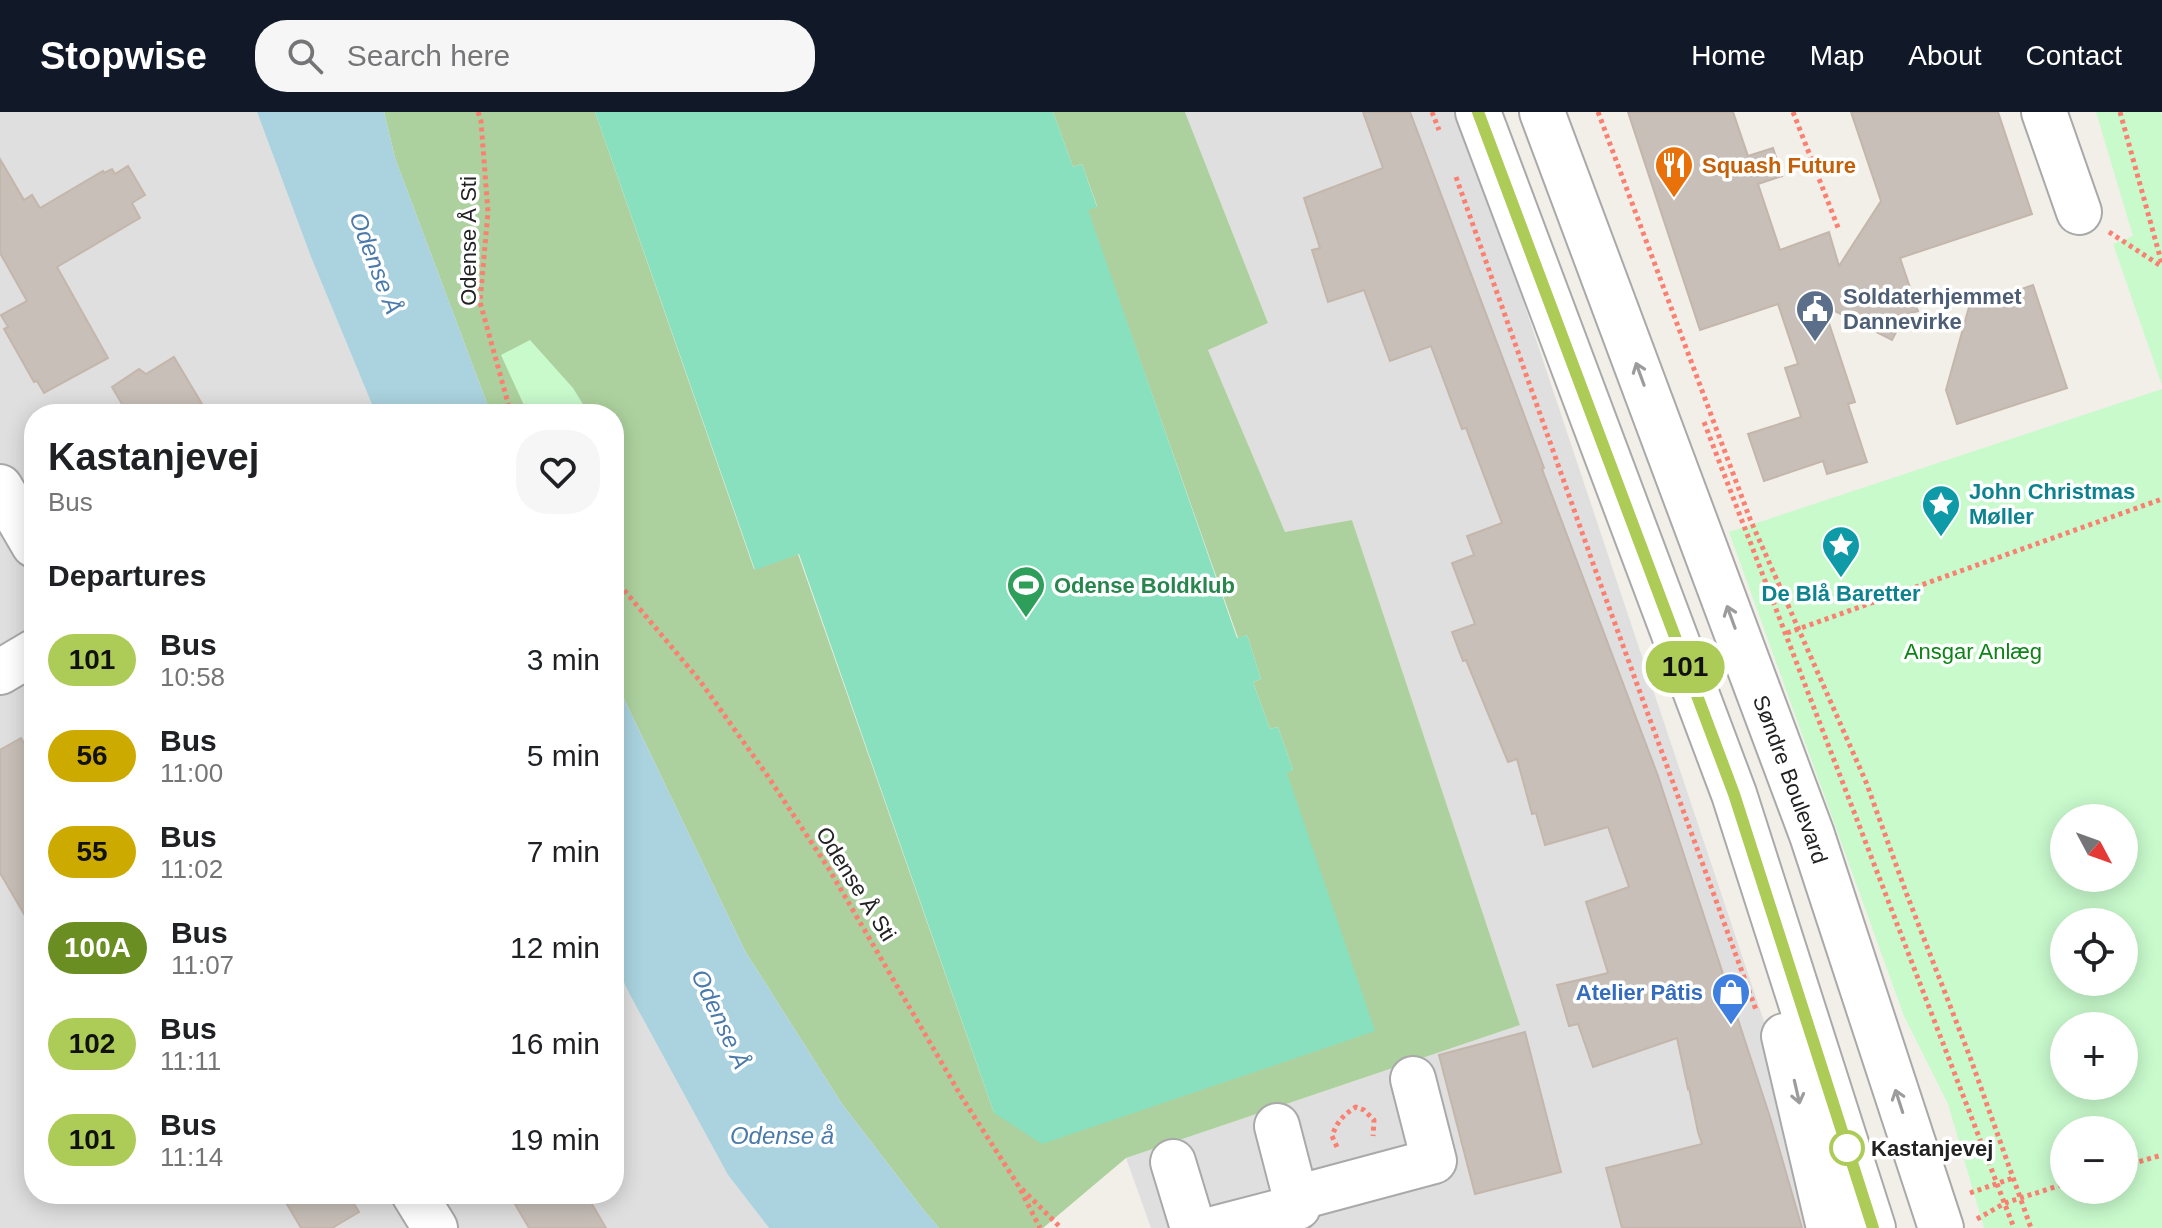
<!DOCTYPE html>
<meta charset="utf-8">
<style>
body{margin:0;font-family:Arial,sans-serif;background:#f6f6f6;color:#202124;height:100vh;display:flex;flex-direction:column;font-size:30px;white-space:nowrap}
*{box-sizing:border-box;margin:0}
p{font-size:26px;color:#757577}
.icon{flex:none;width:44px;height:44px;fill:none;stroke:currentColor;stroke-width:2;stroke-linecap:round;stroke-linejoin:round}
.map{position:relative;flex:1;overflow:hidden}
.drawer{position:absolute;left:24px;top:292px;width:600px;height:800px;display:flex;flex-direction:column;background:#fff;border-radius:32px;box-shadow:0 4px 20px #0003}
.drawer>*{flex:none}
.badge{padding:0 16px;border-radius:26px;font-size:28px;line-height:52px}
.needle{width:52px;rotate:131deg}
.tools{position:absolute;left:2050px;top:692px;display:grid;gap:16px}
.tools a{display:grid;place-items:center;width:88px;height:88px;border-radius:50%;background:#fff;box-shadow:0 4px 20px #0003;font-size:40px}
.map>.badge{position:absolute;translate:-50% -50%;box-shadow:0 0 0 4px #fff}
h2{padding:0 24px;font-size:30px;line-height:72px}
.round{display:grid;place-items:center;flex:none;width:84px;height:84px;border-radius:32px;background:#f6f6f6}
.headline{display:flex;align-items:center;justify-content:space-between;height:136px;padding:0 24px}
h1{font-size:38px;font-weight:800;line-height:60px}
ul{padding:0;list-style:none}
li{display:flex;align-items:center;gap:24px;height:96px;padding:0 24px}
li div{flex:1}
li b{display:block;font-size:30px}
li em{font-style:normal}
li .badge{min-width:88px;font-weight:700;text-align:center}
header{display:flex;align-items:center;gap:48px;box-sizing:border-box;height:112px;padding:0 40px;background:#111827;color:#fff}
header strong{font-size:38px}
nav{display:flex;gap:44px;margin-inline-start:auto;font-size:28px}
.search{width:560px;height:72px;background:#f6f6f6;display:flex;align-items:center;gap:20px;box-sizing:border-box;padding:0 28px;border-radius:32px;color:#757577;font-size:30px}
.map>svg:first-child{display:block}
</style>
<header>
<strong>Stopwise</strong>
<div class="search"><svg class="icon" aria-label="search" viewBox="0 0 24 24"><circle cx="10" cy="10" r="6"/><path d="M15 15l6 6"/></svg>Search here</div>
<nav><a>Home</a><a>Map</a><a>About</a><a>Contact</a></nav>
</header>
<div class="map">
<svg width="2162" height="1116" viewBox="0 0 2162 1116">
<rect width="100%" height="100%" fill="#f2efe9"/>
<g fill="#e0dfdf">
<path d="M 0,0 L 257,0 L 311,145 L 376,302 L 34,302 L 34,1082 L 614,1082 L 614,850 L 630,883 L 728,1063 L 769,1116 L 0,1116 Z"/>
<path d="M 1185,0 L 1460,0 L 1833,1116 L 1151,1116 L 1126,1046 L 1520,913 L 1352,408 L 1285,421 L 1207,237 L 1268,211 Z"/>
</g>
<path fill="#add19e" d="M 384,0 L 595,0 L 754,457 L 798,442 L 994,1001 L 1287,660 L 1293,658 L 1278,615 L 1270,617 L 1253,570 L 1261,567 L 1247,523 L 1238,526 L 1087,98 L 1097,94 L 1082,52 L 1073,55 L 1053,0 L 1185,0 L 1268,211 L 1208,238 L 1285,420 L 1352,408 L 1520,913 L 1126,1046 L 1043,1116 L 939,1116 L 922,1096 L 842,992 L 745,839 L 614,566 L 614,302 L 491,302 L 395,46 Z"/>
<g fill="#c8facc" fill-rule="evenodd">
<path d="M 2096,0 L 2161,0 L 2162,5 L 2162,273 L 2113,132 L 2133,124 Z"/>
<path d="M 530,228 L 573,276 L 589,302 L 528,302 L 501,243 Z"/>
<path d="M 2162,277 L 2162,1116 L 1984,1116 L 1948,992 L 1904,904 L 1729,420 ZM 2064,706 L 2124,706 L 2124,766 L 2064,766 ZM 2124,810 L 2124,870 L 2064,870 L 2064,810 ZM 2064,914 L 2124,914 L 2124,974 L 2064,974 ZM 2064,1018 L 2124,1018 L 2124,1078 L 2064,1078 Z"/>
</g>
<path fill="#88e0be" d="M 595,0 L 1053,0 L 1073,55 L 1082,52 L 1097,95 L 1088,98 L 1237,526 L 1247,523 L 1261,567 L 1253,570 L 1270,617 L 1278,615 L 1293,658 L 1287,661 L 1375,919 L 1042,1032 L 994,1001 L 799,442 L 755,458 Z"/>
<g fill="#aad3df">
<path d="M 257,0 L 384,0 L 395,46 L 491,302 L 376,302 L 311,145 Z"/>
<path d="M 614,566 L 745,839 L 842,992 L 922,1096 L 939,1116 L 769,1116 L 728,1063 L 630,883 L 614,850 Z"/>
</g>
<g fill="#c7bfb8" stroke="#c4b6ab" stroke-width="2">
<path d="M 1363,0 L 1410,0 L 1544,356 L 1542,357 L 1658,664 L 1770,1005 L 1802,1116 L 1622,1116 L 1606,1056 L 1702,1032 L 1698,1020 L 1689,976 L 1688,977 L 1677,926 L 1593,955 L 1578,912 L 1569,914 L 1557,873 L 1608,861 L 1586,790 L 1629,775 L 1608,715 L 1545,733 L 1536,701 L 1532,702 L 1517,647 L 1508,650 L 1466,548 L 1463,549 L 1452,520 L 1475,512 L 1452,451 L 1474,443 L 1467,424 L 1502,411 L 1466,316 L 1462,317 L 1431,234 L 1390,249 L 1364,178 L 1328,190 L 1312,138 L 1320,136 L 1304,86 L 1383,56 Z"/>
<path d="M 1628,0 L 1733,0 L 1748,44 L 1773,36 L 1782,64 L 1758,72 L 1780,138 L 1829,120 L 1839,154 L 1881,89 L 1851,0 L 1998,0 L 2032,102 L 1900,146 L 1918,199 L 1905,203 L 1892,228 L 1823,193 L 1855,290 L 1848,292 L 1867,350 L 1827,362 L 1823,349 L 1764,369 L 1748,322 L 1801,305 L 1785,256 L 1798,252 L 1778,192 L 1700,218 Z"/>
<path d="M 0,47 L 24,88 L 32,83 L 40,96 L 103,59 L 104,61 L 112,57 L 115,62 L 128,54 L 145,83 L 132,91 L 140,106 L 57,155 L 108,246 L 44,281 L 37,269 L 34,270 L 4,217 L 8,215 L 1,203 L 27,189 L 0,141 Z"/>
<path d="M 2033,173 L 2067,276 L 1957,312 L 1946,278 L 1969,195 Z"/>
<path d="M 174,245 L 208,302 L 128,302 L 112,275 L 139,257 L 146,262 Z"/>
<path d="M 21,626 L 34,648 L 34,819 L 0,761 L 0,638 Z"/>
<path d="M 1525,920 L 1561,1060 L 1475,1082 L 1439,943 Z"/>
<path d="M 281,1082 L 348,1082 L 359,1100 L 332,1116 L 301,1116 Z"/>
<path d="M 509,1082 L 586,1082 L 606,1116 L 529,1116 Z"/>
</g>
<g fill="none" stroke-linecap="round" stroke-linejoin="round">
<defs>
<g id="minor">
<path d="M 1478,0 L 1734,682 L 1873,1116"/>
<path id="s1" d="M 1542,0 L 1812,723 L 1941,1116"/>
<path d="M 2044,0 L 2079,100"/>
<path d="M 0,375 L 34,433"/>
<path d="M 0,560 L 34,540"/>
<path d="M 1784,924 L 1829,1116"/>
<path d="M 1173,1050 L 1193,1116"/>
<path d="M 414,1082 L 435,1116"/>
<path d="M 1296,1086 L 1434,1049 L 1413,967"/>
<path d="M 1217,1116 L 1298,1095 L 1277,1014"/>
</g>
</defs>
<use href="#minor" stroke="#a9a9a9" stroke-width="48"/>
<g stroke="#fa8072" stroke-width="5" stroke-dasharray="4 4" stroke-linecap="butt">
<path d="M 478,0 L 481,9 L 488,100 L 480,190 L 511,302"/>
<path d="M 1432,0 L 1439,18"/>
<path d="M 1598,0 L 1750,407 L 1866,670 L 1907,783 L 1970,945 L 2031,1116"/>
<path d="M 1793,0 L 1839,118"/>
<path d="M 2120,0 L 2162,152"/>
<path d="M 1456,65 L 1595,457 L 1756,898"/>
<path d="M 2109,120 L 2161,154"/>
<path d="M 1704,310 L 2014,1116"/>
<path d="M 614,466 L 700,569 L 767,663 L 829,757 L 961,984 L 1018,1073 L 1040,1116"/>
<path d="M 1787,521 L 2162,387"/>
<path d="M 1337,1035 L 1332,1024 C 1337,1010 1343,1003 1356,995 L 1364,998 L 1374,1008 L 1373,1024"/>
<path d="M 2124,1054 L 2162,1043"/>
<path d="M 1022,1077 L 1061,1116"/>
<path d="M 1970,1081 L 2013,1066"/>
<path d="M 1977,1107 L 2005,1091 L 2064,1072"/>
</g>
<use href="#minor" stroke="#fff" stroke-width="44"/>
</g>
<defs><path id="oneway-shaft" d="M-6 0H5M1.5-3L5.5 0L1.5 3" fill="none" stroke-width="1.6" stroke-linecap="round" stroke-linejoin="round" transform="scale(2)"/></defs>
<g stroke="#9c9c9c">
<use href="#oneway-shaft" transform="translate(1640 262) rotate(-110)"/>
<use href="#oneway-shaft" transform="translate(1731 505) rotate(-110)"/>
<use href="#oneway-shaft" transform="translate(1797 980) rotate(77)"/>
<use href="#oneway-shaft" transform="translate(1899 989) rotate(-108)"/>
</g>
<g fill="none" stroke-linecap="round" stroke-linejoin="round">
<defs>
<path id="line" d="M 1478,0 L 1734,682 L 1873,1116"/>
</defs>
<use href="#line" stroke="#fff" stroke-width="18"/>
<use href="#line" stroke="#adcb57" stroke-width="12"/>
</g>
<defs>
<symbol id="restaurant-pin" viewBox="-11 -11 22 30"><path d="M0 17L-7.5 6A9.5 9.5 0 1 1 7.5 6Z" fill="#e8710a" stroke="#fff"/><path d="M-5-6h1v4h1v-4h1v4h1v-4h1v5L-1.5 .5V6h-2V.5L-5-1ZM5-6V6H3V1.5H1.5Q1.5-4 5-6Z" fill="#fff"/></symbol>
<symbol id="civic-pin" viewBox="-11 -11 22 30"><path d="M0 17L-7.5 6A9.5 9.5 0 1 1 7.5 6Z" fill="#5c6f8a" stroke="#fff"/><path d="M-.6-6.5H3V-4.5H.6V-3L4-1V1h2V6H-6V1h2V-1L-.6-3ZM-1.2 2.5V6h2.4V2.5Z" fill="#fff"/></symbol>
<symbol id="sight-pin" viewBox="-11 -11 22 30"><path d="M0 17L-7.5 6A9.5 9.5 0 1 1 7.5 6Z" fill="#0f9aa8" stroke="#fff"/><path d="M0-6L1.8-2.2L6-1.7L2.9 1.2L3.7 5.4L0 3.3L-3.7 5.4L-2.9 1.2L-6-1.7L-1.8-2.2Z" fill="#fff"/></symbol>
<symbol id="stadium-pin" viewBox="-11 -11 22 30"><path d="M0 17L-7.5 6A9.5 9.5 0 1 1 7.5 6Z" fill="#2e9e5b" stroke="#fff"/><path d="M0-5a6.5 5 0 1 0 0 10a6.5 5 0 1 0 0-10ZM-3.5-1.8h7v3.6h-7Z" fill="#fff"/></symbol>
<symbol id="shop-pin" viewBox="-11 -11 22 30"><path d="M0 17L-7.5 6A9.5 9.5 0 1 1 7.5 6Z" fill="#3f7fe0" stroke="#fff"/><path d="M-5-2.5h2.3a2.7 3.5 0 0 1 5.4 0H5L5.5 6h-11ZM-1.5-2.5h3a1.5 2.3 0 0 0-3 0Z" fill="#fff"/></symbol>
</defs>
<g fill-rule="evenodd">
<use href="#restaurant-pin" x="1652" y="31" width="44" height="60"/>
<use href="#civic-pin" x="1793" y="175" width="44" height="60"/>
<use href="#sight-pin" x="1919" y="370" width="44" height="60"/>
<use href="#sight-pin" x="1819" y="411" width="44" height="60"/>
<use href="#stadium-pin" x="1004" y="451" width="44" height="60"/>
<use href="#shop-pin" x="1709" y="858" width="44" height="60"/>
</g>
<circle fill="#fff" stroke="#adcb57" stroke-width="4" cx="1847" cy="1036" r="16"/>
<g text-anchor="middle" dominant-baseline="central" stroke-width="7" stroke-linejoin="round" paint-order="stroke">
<g font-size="22" font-weight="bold" fill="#c56008" stroke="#fff" text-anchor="start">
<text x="1702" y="53">Squash Future</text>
</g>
<g font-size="22" fill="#222" stroke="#fff">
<text transform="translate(468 129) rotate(-90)">Odense Å Sti</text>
<text stroke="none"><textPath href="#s1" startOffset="712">Søndre Boulevard</textPath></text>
<text transform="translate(856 772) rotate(58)">Odense Å Sti</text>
</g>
<g font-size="22" font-weight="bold" fill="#4e5e75" stroke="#fff" text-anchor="start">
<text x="1843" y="184">Soldaterhjemmet<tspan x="1843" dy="25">Dannevirke</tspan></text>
</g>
<g font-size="22" font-weight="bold" fill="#0d838f" stroke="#fff" text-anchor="start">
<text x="1969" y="379">John Christmas<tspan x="1969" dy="25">Møller</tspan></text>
<text x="1841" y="481" text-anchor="middle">De Blå Baretter</text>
</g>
<g font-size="22" font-weight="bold" fill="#27864d" stroke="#fff" text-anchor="start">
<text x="1054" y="473">Odense Boldklub</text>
</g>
<g font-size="22" fill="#0c8416" stroke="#fff">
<text x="1973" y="539">Ansgar Anlæg</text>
</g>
<g font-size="22" font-weight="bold" fill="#366cbe" stroke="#fff" text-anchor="end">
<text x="1703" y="880">Atelier Pâtis</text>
</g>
<g font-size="22" font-weight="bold" fill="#222" stroke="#fff" text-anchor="start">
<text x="1871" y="1036">Kastanjevej</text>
</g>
<g font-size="24" font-style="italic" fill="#4a7aab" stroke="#fff">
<text transform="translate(376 151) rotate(69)">Odense Å</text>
<text transform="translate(721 907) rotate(65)">Odense Å</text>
<text x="782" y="1023">Odense å</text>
</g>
</g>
</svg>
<div class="tools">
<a><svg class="needle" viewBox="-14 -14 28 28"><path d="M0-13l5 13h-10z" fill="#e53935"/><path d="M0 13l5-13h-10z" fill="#757577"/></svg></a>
<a><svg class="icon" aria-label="locate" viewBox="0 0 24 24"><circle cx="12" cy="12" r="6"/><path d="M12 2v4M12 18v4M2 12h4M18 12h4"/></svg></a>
<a>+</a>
<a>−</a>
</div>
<b class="badge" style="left:1685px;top:555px;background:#adcb57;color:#111">101</b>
<section class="drawer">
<div class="headline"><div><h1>Kastanjevej</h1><p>Bus</p></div><a class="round"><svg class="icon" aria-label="heart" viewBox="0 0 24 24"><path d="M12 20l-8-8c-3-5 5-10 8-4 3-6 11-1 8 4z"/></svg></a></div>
<h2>Departures</h2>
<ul>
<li><span class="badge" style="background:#adcb57;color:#111">101</span><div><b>Bus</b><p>10:58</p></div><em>3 min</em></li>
<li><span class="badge" style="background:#ca0;color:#111">56</span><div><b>Bus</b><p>11:00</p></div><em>5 min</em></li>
<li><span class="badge" style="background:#ca0;color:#111">55</span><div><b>Bus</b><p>11:02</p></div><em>7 min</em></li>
<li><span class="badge" style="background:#6b8e23;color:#fff">100A</span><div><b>Bus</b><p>11:07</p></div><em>12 min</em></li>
<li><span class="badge" style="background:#adcb57;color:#111">102</span><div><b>Bus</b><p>11:11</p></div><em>16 min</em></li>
<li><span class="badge" style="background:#adcb57;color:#111">101</span><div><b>Bus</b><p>11:14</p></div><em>19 min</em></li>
</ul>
</section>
</div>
